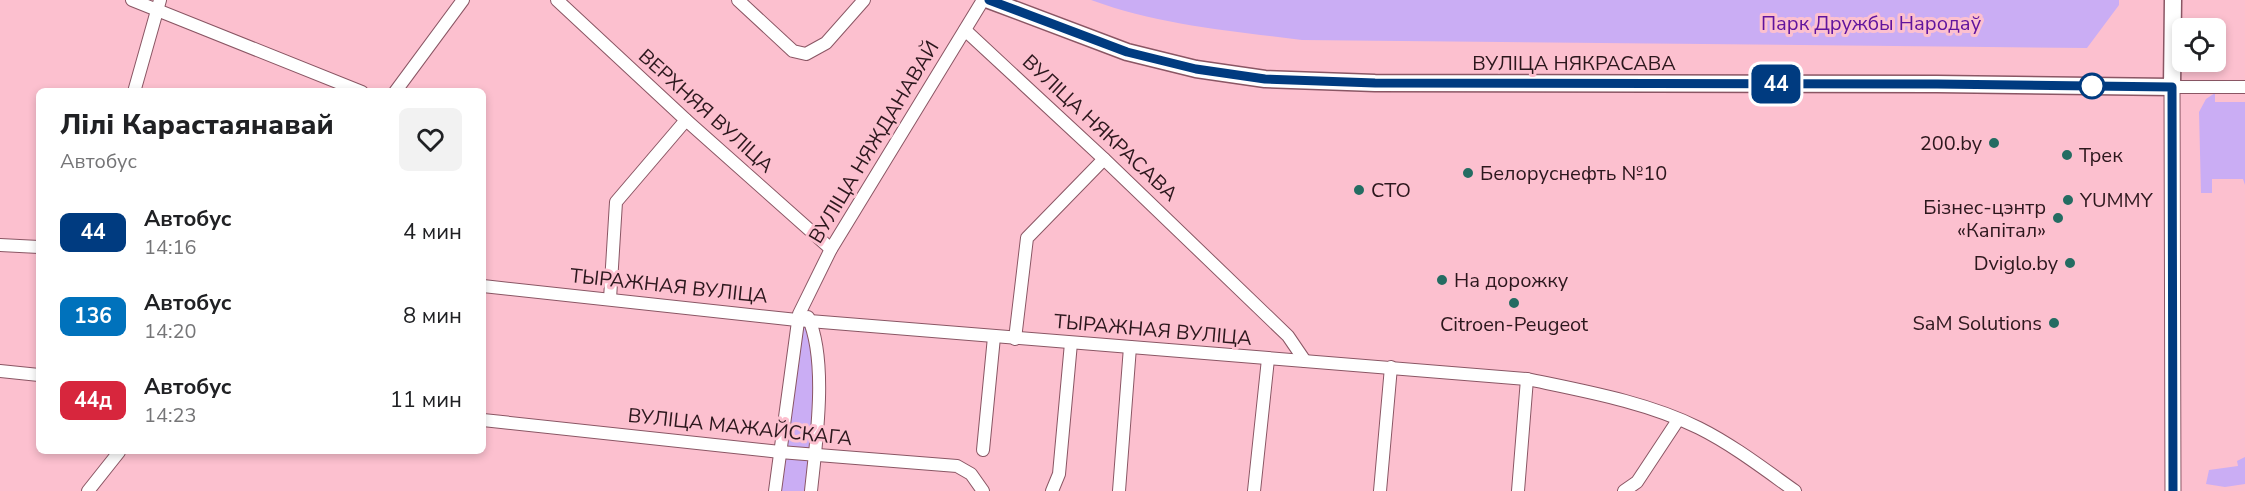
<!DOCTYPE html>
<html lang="ru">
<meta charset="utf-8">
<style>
body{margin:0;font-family:"Nunito Sans",sans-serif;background:#f2f2f2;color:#202124;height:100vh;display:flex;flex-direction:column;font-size:22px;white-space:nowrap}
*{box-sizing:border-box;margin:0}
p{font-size:20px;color:#757577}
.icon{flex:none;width:33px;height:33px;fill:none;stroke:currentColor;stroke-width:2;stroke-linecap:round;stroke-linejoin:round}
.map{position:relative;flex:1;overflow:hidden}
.panel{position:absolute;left:36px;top:88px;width:450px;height:366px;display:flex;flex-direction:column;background:#fff;border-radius:9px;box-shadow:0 3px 9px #0003}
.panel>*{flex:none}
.badge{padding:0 12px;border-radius:9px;font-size:21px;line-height:39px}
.controls{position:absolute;left:2172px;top:18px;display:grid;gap:12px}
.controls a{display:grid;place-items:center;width:54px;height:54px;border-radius:9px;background:#fff;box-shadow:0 3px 9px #0003;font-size:30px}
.map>.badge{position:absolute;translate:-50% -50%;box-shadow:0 0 0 3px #fff}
.round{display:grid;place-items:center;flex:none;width:63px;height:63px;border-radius:9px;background:#f2f2f2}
.summary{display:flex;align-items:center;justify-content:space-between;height:102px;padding:0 24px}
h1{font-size:28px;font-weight:800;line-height:45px}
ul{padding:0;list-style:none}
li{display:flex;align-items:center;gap:18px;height:84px;padding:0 24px}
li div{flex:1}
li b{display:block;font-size:22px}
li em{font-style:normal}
li .badge{min-width:66px;font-weight:700;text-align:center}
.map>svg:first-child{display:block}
</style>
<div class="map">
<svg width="2245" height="491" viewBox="0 0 2245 491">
<rect width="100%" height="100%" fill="#fcc0cf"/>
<g fill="#caadf4">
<path d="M 1091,0 L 2119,0 L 2119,5 L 2087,48 L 1302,40 C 1231,31 1159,25 1091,0 Z"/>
<path d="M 2215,93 L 2215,102 L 2245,102 L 2245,185 L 2243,179 L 2212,179 L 2212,193 L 2201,193 L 2199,112 L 2206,99 Z"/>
<path d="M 796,326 L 813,327 L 816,343 L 811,491 L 775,491 Z"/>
<path d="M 2245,457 L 2245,484 L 2225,487 L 2206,484 L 2209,470 L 2238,466 L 2237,461 Z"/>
</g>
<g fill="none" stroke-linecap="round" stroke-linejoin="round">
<defs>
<g id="minor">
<path d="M 132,0 L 362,92"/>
<path d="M 557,0 L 686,120 L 831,249"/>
<path d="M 738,0 L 793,51 L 806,54 L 826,43 L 864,0"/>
<path d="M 965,30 L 1104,159 L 1288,336 L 1305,361"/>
<path d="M 2172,87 L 2245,87"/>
<path d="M 134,92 L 160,0"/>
<path d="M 395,92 L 463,0"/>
<path d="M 0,245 L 39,247"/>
<path d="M 483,286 L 797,320 L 1527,379 C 1584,391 1647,402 1699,428 C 1733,445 1764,469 1795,491"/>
<path d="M 610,299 L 616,202 L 686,120"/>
<path d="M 808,317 C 828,361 816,443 811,491"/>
<path d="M 1015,339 L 1027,238 L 1104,159"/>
<path d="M 0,371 L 39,375"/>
<path d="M 483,420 L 780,452 L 957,466 L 971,474 L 983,491"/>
<path d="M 983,450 L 994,337"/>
<path d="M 88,491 L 119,452"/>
<path d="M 775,491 L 799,314 L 831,249 L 983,0"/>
<path d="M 1052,491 L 1059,474 L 1071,343"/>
<path d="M 1119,491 L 1130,347"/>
<path d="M 1254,491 L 1268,359"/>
<path d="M 1380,491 L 1391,367"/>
<path d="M 1518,491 L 1527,379"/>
<path d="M 1624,491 L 1637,482 L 1678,420"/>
</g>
<path id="tertiary" d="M 2172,87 L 2173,491"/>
<path id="secondary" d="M 989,0 L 1127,52 L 1196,69 L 1265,79 L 1375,83 L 1937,84 L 2172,87 L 2173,0"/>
</defs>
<use href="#minor" stroke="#8a5664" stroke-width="14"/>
<use href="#tertiary" stroke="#8a5664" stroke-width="17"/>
<use href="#secondary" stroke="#8a5664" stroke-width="19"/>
<use href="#minor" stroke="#fff" stroke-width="12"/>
<use href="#tertiary" stroke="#fff" stroke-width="15"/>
<use href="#secondary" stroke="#fff" stroke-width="16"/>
</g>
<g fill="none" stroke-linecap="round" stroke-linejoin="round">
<defs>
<path id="line" d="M 989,0 L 1127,52 L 1196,69 L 1265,79 L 1375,83 L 1937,84 L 2172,87 L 2173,491"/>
</defs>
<use href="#line" stroke="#fff" stroke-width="14"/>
<use href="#line" stroke="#003b80" stroke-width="9"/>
</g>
<circle fill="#fff" stroke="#003b80" stroke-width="3" cx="2092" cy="86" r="12"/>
<g fill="#246c62" stroke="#fcc0cf" stroke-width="2">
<circle cx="1994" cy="143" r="6"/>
<circle cx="2067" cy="155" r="6"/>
<circle cx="1468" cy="173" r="6"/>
<circle cx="1359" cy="190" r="6"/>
<circle cx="2068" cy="200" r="6"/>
<circle cx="2058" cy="218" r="6"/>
<circle cx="2070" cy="263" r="6"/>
<circle cx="1442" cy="280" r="6"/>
<circle cx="1514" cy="303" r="6"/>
<circle cx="2054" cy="323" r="6"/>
</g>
<g text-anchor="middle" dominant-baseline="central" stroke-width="6" stroke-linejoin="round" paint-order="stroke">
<g font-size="20" fill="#61149d" stroke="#fcc0cf">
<text x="1871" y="23">Парк Дружбы Народаў</text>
</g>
<g font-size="20" fill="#2c171d" stroke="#fcc0cf">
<text x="1574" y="63">ВУЛІЦА НЯКРАСАВА</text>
<text transform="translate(706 111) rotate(42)">ВЕРХНЯЯ ВУЛІЦА</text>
<text transform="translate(1100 128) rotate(43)">ВУЛІЦА НЯКРАСАВА</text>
<text transform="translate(874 142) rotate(-59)">ВУЛІЦА НЯЖДАНАВАЙ</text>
<text transform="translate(669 286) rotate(6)">ТЫРАЖНАЯ ВУЛІЦА</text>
<text transform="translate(1153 330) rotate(5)">ТЫРАЖНАЯ ВУЛІЦА</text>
<text transform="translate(740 427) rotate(6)">ВУЛІЦА МАЖАЙСКАГА</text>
</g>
<g font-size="20" fill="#2c171d" stroke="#fcc0cf" text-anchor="start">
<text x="1982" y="143" text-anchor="end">200.by</text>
<text x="2079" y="155">Трек</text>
<text x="1480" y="173">Белоруснефть №10</text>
<text x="1371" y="190">СТО</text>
<text x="2080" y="200">YUMMY</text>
<text x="2046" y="207" text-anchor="end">Бізнес-цэнтр<tspan x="2046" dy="23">«Капітал»</tspan></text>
<text x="2058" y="263" text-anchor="end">Dviglo.by</text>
<text x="1454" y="280">На дорожку</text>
<text x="2042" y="323" text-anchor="end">SaM Solutions</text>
<text x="1514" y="324" text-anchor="middle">Citroen-Peugeot</text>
</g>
</g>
</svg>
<div class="controls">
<a><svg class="icon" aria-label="locate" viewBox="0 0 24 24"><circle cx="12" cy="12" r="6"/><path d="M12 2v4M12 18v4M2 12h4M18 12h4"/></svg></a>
</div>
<b class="badge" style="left:1776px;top:84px;background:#003b80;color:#fff">44</b>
<section class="panel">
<div class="summary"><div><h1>Лілі Карастаянавай</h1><p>Автобус</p></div><a class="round"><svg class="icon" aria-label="heart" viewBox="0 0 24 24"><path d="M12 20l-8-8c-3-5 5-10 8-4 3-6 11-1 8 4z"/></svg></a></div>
<ul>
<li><span class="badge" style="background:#003b80;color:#fff">44</span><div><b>Автобус</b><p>14:16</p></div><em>4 мин</em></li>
<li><span class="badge" style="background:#0072bc;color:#fff">136</span><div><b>Автобус</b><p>14:20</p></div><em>8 мин</em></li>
<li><span class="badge" style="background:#d7263d;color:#fff">44д</span><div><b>Автобус</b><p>14:23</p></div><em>11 мин</em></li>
</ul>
</section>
</div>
